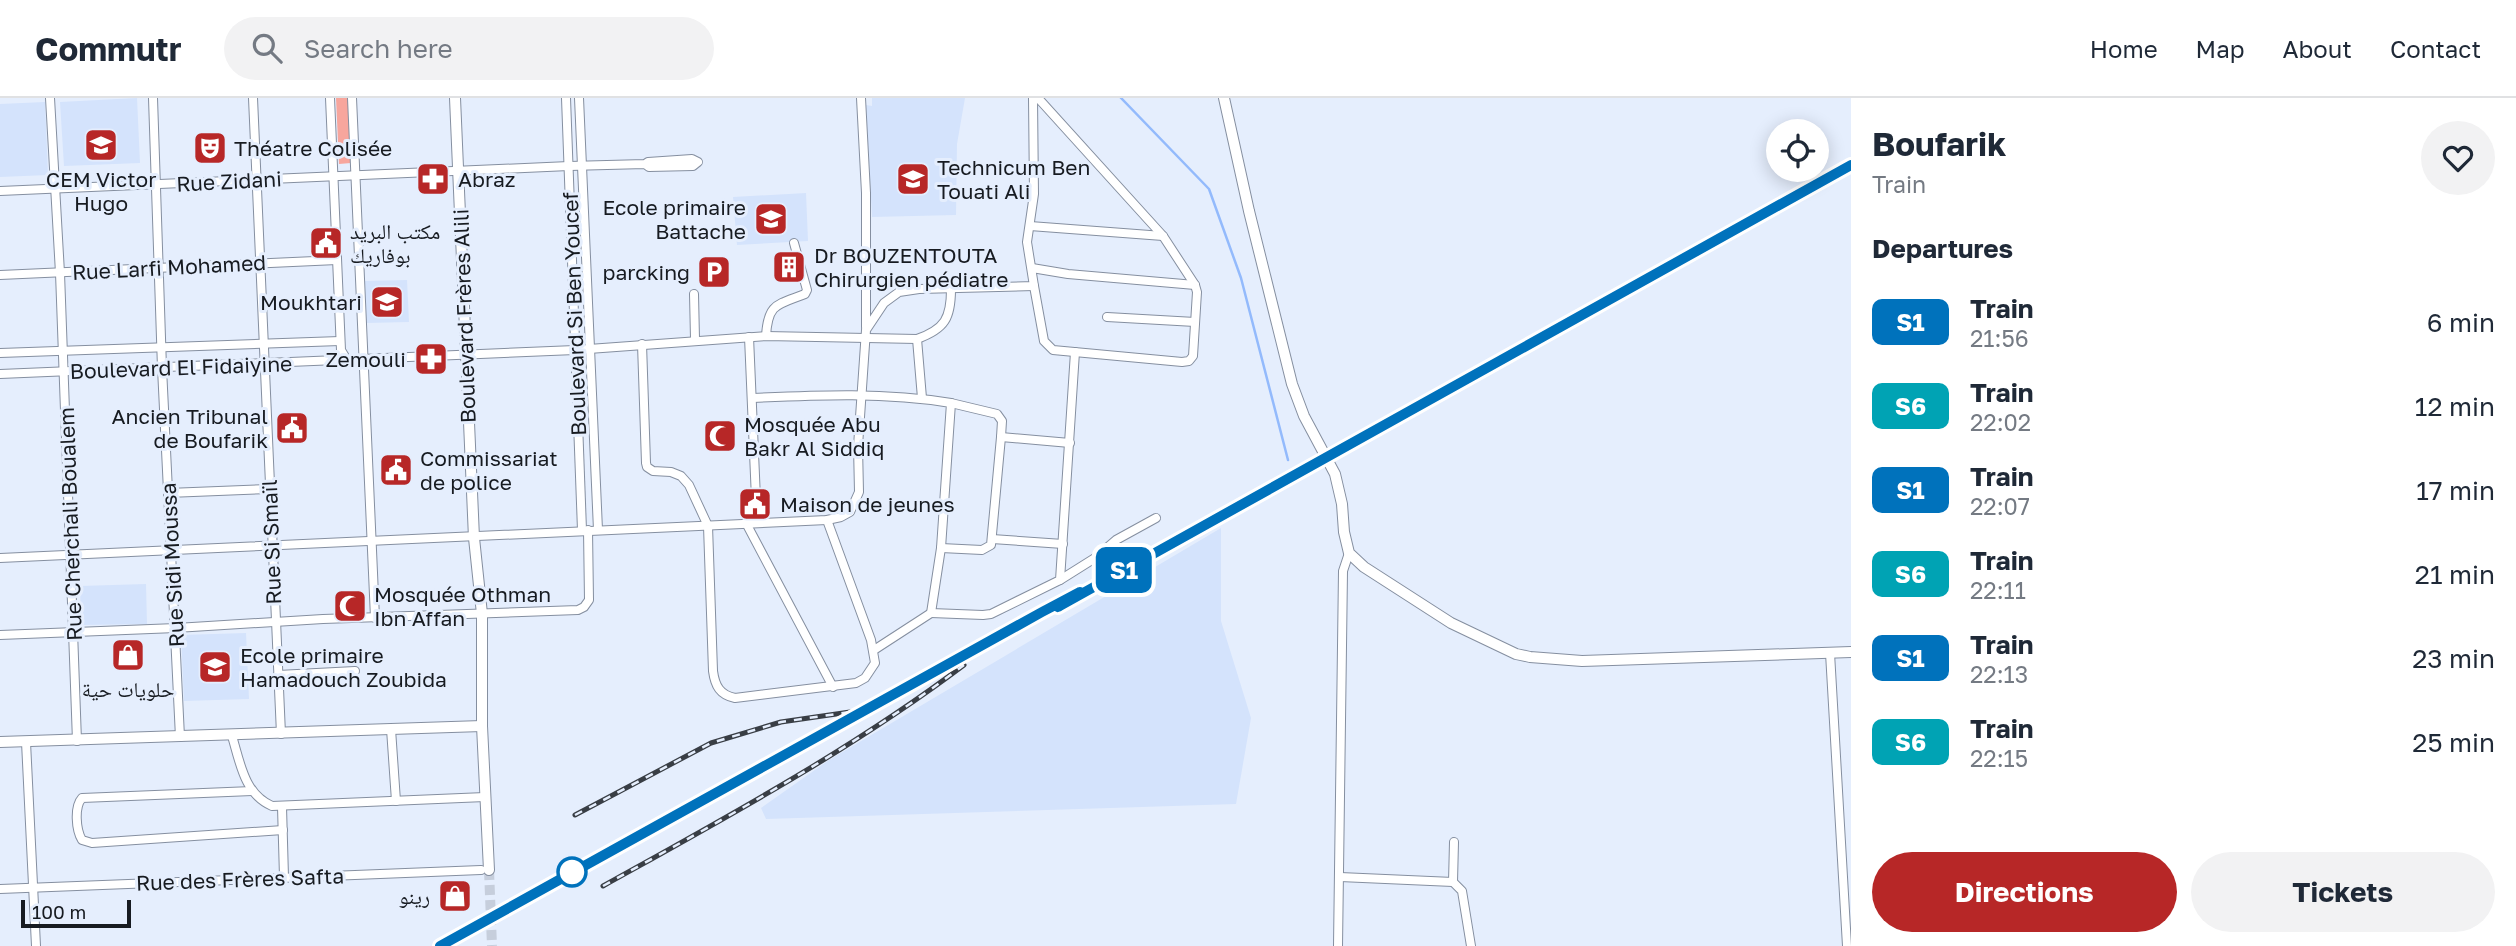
<!DOCTYPE html>
<meta charset="utf-8">
<style>
body{margin:0;font-family:"Golos Text","Noto Naskh Arabic",sans-serif;background:#f2f2f3;color:#1f2937;height:100vh;display:flex;flex-direction:column;font-size:26px;white-space:nowrap}
*{box-sizing:border-box;margin:0}
p{font-size:23px;color:#747a83}
.icon{flex:none;width:38px;height:38px;fill:none;stroke:currentColor;stroke-width:2;stroke-linecap:round;stroke-linejoin:round}
.map{position:relative;flex:1;overflow:hidden}
.panel{display:flex;flex-direction:column;background:#fff;width:665px}
.panel>*{flex:none}
.badge{padding:0 14px;border-radius:10px;font-size:24px;line-height:46px}
.controls{position:absolute;left:1766px;top:21px;display:grid;gap:14px}
.controls a{display:grid;place-items:center;width:63px;height:63px;border-radius:50%;background:#fff;box-shadow:0 4px 18px #0003;font-size:35px}
.scale{position:absolute;left:21px;bottom:18px;width:110px;box-sizing:border-box;padding-left:7px;border:4px solid #171b21;border-top:0;font-size:19px;line-height:24px;white-space:nowrap;color:#171b21;-webkit-text-stroke:5px #e5eefd;paint-order:stroke}
.map>.badge{position:absolute;translate:-50% -50%;box-shadow:0 0 0 4px #fff}
h2{padding:0 21px;font-size:26px;line-height:63px}
.round{display:grid;place-items:center;flex:none;width:74px;height:74px;border-radius:37px;background:#f2f2f3}
.headline{display:flex;align-items:center;justify-content:space-between;height:119px;padding:0 21px}
h1{font-size:33px;font-weight:700;line-height:52px}
.primary-button{display:flex;gap:14px;margin-top:auto;padding:14px 21px}
.primary-button a{flex:1;height:80px;border-radius:42px;background:#b72727;color:#fff;font-size:28px;font-weight:700;line-height:80px;text-align:center}
.primary-button a+a{background:#f2f2f3;color:#1f2937}
ul{padding:0;list-style:none}
li{display:flex;align-items:center;gap:21px;height:84px;padding:0 21px}
li div{flex:1}
li b{display:block;font-size:26px}
li em{font-style:normal}
li .badge{min-width:77px;font-weight:700;text-align:center}
header{display:flex;align-items:center;gap:42px;box-sizing:border-box;height:98px;padding:0 35px;background:#fff;border-bottom:2px solid #e0e1e3}
header strong{font-size:33px}
nav{display:flex;gap:38px;margin-inline-start:auto;font-size:24px}
.search{width:490px;height:63px;background:#f2f2f3;display:flex;align-items:center;gap:18px;box-sizing:border-box;padding:0 24px;border-radius:38px;color:#747a83;font-size:26px}
main{display:flex;flex:1;min-height:0}
.map>svg:first-child{display:block}
</style>
<header>
<strong>Commutr</strong>
<div class="search"><svg class="icon" aria-label="search" viewBox="0 0 24 24"><circle cx="10" cy="10" r="6"/><path d="M15 15l6 6"/></svg>Search here</div>
<nav><a>Home</a><a>Map</a><a>About</a><a>Contact</a></nav>
</header>
<main>
<div class="map">
<svg width="1851" height="848" viewBox="0 0 1851 848">
<rect width="100%" height="100%" fill="#e5eefd"/>
<g fill="#d4e3fc">
<path d="M 137,0 L 140,65 L 64,68 L 60,4 Z"/>
<path d="M 872,0 L 965,0 L 957,46 L 956,117 L 872,119 L 866,7 L 872,8 Z"/>
<path d="M 45,4 L 48,77 L 0,79 L 0,6 Z"/>
<path d="M 806,95 L 808,143 L 737,147 L 733,99 Z"/>
<path d="M 407,182 L 409,224 L 366,225 L 365,183 Z"/>
<path d="M 1221,430 L 1221,523 L 1251,620 L 1236,706 L 766,721 L 761,710 L 829,662 Z"/>
<path d="M 146,486 L 147,526 L 81,527 L 80,488 Z"/>
<path d="M 246,535 L 249,601 L 184,603 L 181,537 Z"/>
</g>
<path fill="#f7a69d" d="M 336,0 L 348,0 L 351,65 L 339,66 Z"/>
<g fill="none" stroke-linecap="round" stroke-linejoin="round">
<path stroke="#93bafc" stroke-width="2.5" d="M 1121,0 L 1209,91 L 1241,180 L 1288,362"/>
<path stroke="#c6cedc" stroke-width="10" stroke-dasharray="10 5" stroke-linecap="butt" d="M 489,772 L 492,848"/>
<defs>
<g id="minor">
<path d="M 50,0 L 60,175 L 77,643"/>
<path d="M 153,0 L 162,270 L 180,639"/>
<path d="M 253,0 L 281,636"/>
<path d="M 330,0 L 341,252 L 347,262"/>
<path d="M 352,0 L 375,520"/>
<path d="M 566,0 L 582,432"/>
<path d="M 579,0 L 598,432"/>
<path d="M 861,0 L 866,95 L 866,229"/>
<path d="M 0,93 L 569,68 L 645,66 L 649,69 L 693,68 L 698,64 L 692,61 L 648,64 L 645,66"/>
<path d="M 1030,128 L 1163,138"/>
<path d="M 1032,170 L 1068,176 L 1195,187"/>
<path d="M 0,177 L 337,162"/>
<path d="M 1034,188 L 1044,243 L 1053,252 L 1182,264 L 1189,263 L 1193,258 L 1197,194 L 1195,187 L 1163,138 L 1038,0"/>
<path d="M 694,196 L 695,241"/>
<path d="M 1107,219 L 1195,224"/>
<path d="M 766,238 C 768,205 777,207 805,196 L 807,192 L 794,145"/>
<path d="M 749,239 L 757,424"/>
<path d="M 917,241 L 922,300"/>
<path d="M 642,246 L 646,365 L 647,369 L 653,373 L 671,374 L 681,378 L 689,387 L 708,428 L 713,573 C 715,588 720,597 735,600 L 856,585 L 865,580 L 875,565 L 871,542 L 827,422"/>
<path d="M 0,255 L 340,243"/>
<path d="M 0,276 L 575,252 L 766,238 L 917,241 C 945,231 951,220 951,191"/>
<path d="M 752,300 C 819,297 885,294 951,305 L 941,450 L 931,515 L 983,517 L 991,516 L 1060,482 L 1075,254"/>
<path d="M 1001,339 L 1070,345"/>
<path d="M 168,395 L 269,391"/>
<path d="M 746,425 L 833,589"/>
<path d="M 992,441 L 1063,446"/>
<path d="M 941,450 L 982,452 L 991,447 L 1001,339 L 1002,323 L 997,316 L 951,305"/>
<path d="M 0,460 L 827,422 L 841,419 L 850,414 L 859,394 L 858,348 L 866,232 L 884,205 L 899,194 L 919,191 L 1034,188 L 1027,144 L 1034,96 L 1033,0"/>
<path d="M 1060,482 L 1095,460 L 1116,442 L 1156,420"/>
<path d="M 0,537 L 176,530 L 323,521 L 578,512 L 584,509 L 589,502 L 588,432"/>
<path d="M 874,552 L 931,515"/>
<path d="M 1830,555 L 1847,848"/>
<path d="M 278,577 L 355,573"/>
<path d="M 391,631 L 396,703"/>
<path d="M 232,638 C 240,664 244,696 272,708 L 485,699"/>
<path d="M 26,644 L 36,848"/>
<path d="M 252,693 L 82,700 C 74,709 76,732 82,742 L 92,745 L 283,732"/>
<path d="M 282,709 L 284,779"/>
<path d="M 1340,779 L 1453,784 L 1462,793 L 1471,848"/>
<path d="M 1453,784 L 1454,744"/>
<path d="M 0,791 L 481,772"/>
<path d="M 1338,848 L 1343,473 L 1349,455"/>
</g>
<g id="major">
<path d="M 455,0 L 474,440 L 482,516 L 482,628 L 489,772"/>
<path d="M 1224,0 L 1249,113 L 1292,286 L 1304,318 L 1335,376 L 1342,406 L 1344,434 L 1349,455 L 1364,469 L 1451,525 L 1516,556 L 1530,559 L 1582,563 L 1851,554"/>
<path d="M 0,644 L 482,628"/>
</g>
</defs>
<use href="#minor" stroke="#858fa0" stroke-width="10"/>
<use href="#major" stroke="#858fa0" stroke-width="12"/>
<use href="#minor" stroke="#fff" stroke-width="8"/>
<use href="#major" stroke="#fff" stroke-width="10"/>
<defs>
<g id="rail">
<path d="M 575,717 L 711,645 L 781,624 L 850,614"/>
<path d="M 603,788 C 727,719 851,652 964,567"/>
<path d="M 440,848 L 1851,64"/>
</g>
</defs>
<use href="#rail" stroke="#393e45" stroke-width="5"/>
<use href="#rail" stroke="#e5eefd" stroke-width="2.5" stroke-dasharray="8" stroke-linecap="butt"/>
</g>
<g fill="none" stroke-linecap="round" stroke-linejoin="round">
<defs>
<path id="line" d="M 440,848 L 1042,514 L 1080,494 L 1058,509 L 1851,67"/>
</defs>
<use href="#line" stroke="#fff" stroke-width="16"/>
<use href="#line" stroke="#0072bc" stroke-width="10"/>
</g>
<defs>
<symbol id="school-square" viewBox="-11 -11 22 22"><rect x="-9" y="-9" width="18" height="18" rx="4" fill="#b72727" stroke="#e5eefd"/><path d="M0-5L7-2L0 1L-7-2ZM-4 1L0 2.5L4 1V4Q0 6-4 4Z" fill="#fff"/></symbol>
<symbol id="theatre-square" viewBox="-11 -11 22 22"><rect x="-9" y="-9" width="18" height="18" rx="4" fill="#b72727" stroke="#e5eefd"/><path d="M-5-5.5Q0-4 5-5.5V0Q5 5 0 6Q-5 5-5 0ZM-3.3-2.5H-1v1.5H-3.3ZM1-2.5H3.3v1.5H1ZM-2.8 1Q0 5.5 2.8 1Z" fill="#fff"/></symbol>
<symbol id="pharmacy-square" viewBox="-11 -11 22 22"><rect x="-9" y="-9" width="18" height="18" rx="4" fill="#b72727" stroke="#e5eefd"/><path d="M-2-6h4v4h4v4h-4v4h-4v-4h-4v-4h4Z" fill="#fff"/></symbol>
<symbol id="civic-square" viewBox="-11 -11 22 22"><rect x="-9" y="-9" width="18" height="18" rx="4" fill="#b72727" stroke="#e5eefd"/><path d="M-.6-6.5H3V-4.5H.6V-3L4-1V1h2V6H-6V1h2V-1L-.6-3ZM-1.2 2.5V6h2.4V2.5Z" fill="#fff"/></symbol>
<symbol id="building-square" viewBox="-11 -11 22 22"><rect x="-9" y="-9" width="18" height="18" rx="4" fill="#b72727" stroke="#e5eefd"/><path d="M-4-6H4V6H1V3H-1V6H-4ZM-2.5-4.3h1.7v1.8h-1.7ZM.8-4.3h1.7v1.8H.8ZM-2.5-1h1.7V.8h-1.7ZM.8-1h1.7V.8H.8Z" fill="#fff"/></symbol>
<symbol id="parking-square" viewBox="-11 -11 22 22"><rect x="-9" y="-9" width="18" height="18" rx="4" fill="#b72727" stroke="#e5eefd"/><path d="M-3.5-5.5H1a3.5 3.5 0 0 1 0 7H-1V5.5H-3.5ZM-1-3.4V-.6H.8a1.4 1.4 0 0 0 0-2.8Z" fill="#fff"/></symbol>
<symbol id="mosque-square" viewBox="-11 -11 22 22"><rect x="-9" y="-9" width="18" height="18" rx="4" fill="#b72727" stroke="#e5eefd"/><path d="M3.5-4.9A6 6 0 1 0 3.5 4.9A5 5 0 1 1 3.5-4.9Z" fill="#fff"/></symbol>
<symbol id="shop-square" viewBox="-11 -11 22 22"><rect x="-9" y="-9" width="18" height="18" rx="4" fill="#b72727" stroke="#e5eefd"/><path d="M-5-2.5h2.3a2.7 3.5 0 0 1 5.4 0H5L5.5 6h-11ZM-1.5-2.5h3a1.5 2.3 0 0 0-3 0Z" fill="#fff"/></symbol>
</defs>
<g fill-rule="evenodd">
<use href="#school-square" x="82" y="28" width="38" height="38"/>
<use href="#theatre-square" x="191" y="31" width="38" height="38"/>
<use href="#pharmacy-square" x="414" y="62" width="38" height="38"/>
<use href="#school-square" x="894" y="62" width="38" height="38"/>
<use href="#school-square" x="752" y="102" width="38" height="38"/>
<use href="#civic-square" x="307" y="126" width="38" height="38"/>
<use href="#building-square" x="770" y="150" width="38" height="38"/>
<use href="#parking-square" x="695" y="155" width="38" height="38"/>
<use href="#school-square" x="368" y="185" width="38" height="38"/>
<use href="#pharmacy-square" x="412" y="242" width="38" height="38"/>
<use href="#civic-square" x="273" y="311" width="38" height="38"/>
<use href="#mosque-square" x="701" y="319" width="38" height="38"/>
<use href="#civic-square" x="377" y="353" width="38" height="38"/>
<use href="#civic-square" x="736" y="387" width="38" height="38"/>
<use href="#mosque-square" x="331" y="489" width="38" height="38"/>
<use href="#shop-square" x="109" y="538" width="38" height="38"/>
<use href="#school-square" x="196" y="550" width="38" height="38"/>
<use href="#shop-square" x="436" y="779" width="38" height="38"/>
</g>
<circle fill="#fff" stroke="#0072bc" stroke-width="3.5" cx="572" cy="774" r="14"/>
<g text-anchor="middle" dominant-baseline="central" stroke-width="6" stroke-linejoin="round" paint-order="stroke">
<g font-size="21" fill="#171b21" stroke="#e5eefd" text-anchor="start">
<text x="234" y="50">Théatre Colisée</text>
<text x="937" y="69">Technicum Ben<tspan x="937" dy="24">Touati Ali</tspan></text>
<text x="101" y="81" text-anchor="middle">CEM Victor<tspan x="101" dy="24">Hugo</tspan></text>
<text x="458" y="81">Abraz</text>
<text x="746" y="109" text-anchor="end">Ecole primaire<tspan x="746" dy="24">Battache</tspan></text>
<text x="350" y="133">مكتب البريد<tspan x="350" dy="24">بوفاريك</tspan></text>
<text x="814" y="157">Dr BOUZENTOUTA<tspan x="814" dy="24">Chirurgien pédiatre</tspan></text>
<text x="690" y="174" text-anchor="end">parcking</text>
<text x="362" y="204" text-anchor="end">Moukhtari</text>
<text x="406" y="261" text-anchor="end">Zemouli</text>
<text x="268" y="318" text-anchor="end">Ancien Tribunal<tspan x="268" dy="24">de Boufarik</tspan></text>
<text x="744" y="326">Mosquée Abu<tspan x="744" dy="24">Bakr Al Siddiq</tspan></text>
<text x="420" y="360">Commissariat<tspan x="420" dy="24">de police</tspan></text>
<text x="780" y="406">Maison de jeunes</text>
<text x="374" y="496">Mosquée Othman<tspan x="374" dy="24">Ibn Affan</tspan></text>
<text x="240" y="557">Ecole primaire<tspan x="240" dy="24">Hamadouch Zoubida</tspan></text>
<text x="128" y="591" text-anchor="middle">حلويات حية</text>
<text x="430" y="798" text-anchor="end">رينو</text>
</g>
<g font-size="21" fill="#171b21" stroke="#e5eefd">
<text transform="translate(229 83) rotate(-3)">Rue Zidani</text>
<text transform="translate(169 169) rotate(-3)">Rue Larfi Mohamed</text>
<text transform="translate(574 216) rotate(-92)">Boulevard Si Ben Youcef</text>
<text transform="translate(464 218) rotate(-92)">Boulevard Frères Alili</text>
<text transform="translate(181 269) rotate(-2)">Boulevard El Fidaiyine</text>
<text transform="translate(70 426) rotate(-92)">Rue Cherchali Boualem</text>
<text transform="translate(271 444) rotate(-92)">Rue Si Smaïl</text>
<text transform="translate(172 467) rotate(-93)">Rue Sidi Moussa</text>
<text transform="translate(240 781) rotate(-2)">Rue des Frères Safta</text>
</g>
</g>
</svg>
<div class="controls">
<a><svg class="icon" aria-label="locate" viewBox="0 0 24 24"><circle cx="12" cy="12" r="6"/><path d="M12 2v4M12 18v4M2 12h4M18 12h4"/></svg></a>
</div>
<div class="scale">100 m</div>
<b class="badge" style="left:1124px;top:472px;background:#0072bc;color:#fff">S1</b>
</div>
<section class="panel">
<div class="headline"><div><h1>Boufarik</h1><p>Train</p></div><a class="round"><svg class="icon" aria-label="heart" viewBox="0 0 24 24"><path d="M12 20l-8-8c-3-5 5-10 8-4 3-6 11-1 8 4z"/></svg></a></div>
<h2>Departures</h2>
<ul>
<li><span class="badge" style="background:#0072bc;color:#fff">S1</span><div><b>Train</b><p>21:56</p></div><em>6 min</em></li>
<li><span class="badge" style="background:#00a3b4;color:#fff">S6</span><div><b>Train</b><p>22:02</p></div><em>12 min</em></li>
<li><span class="badge" style="background:#0072bc;color:#fff">S1</span><div><b>Train</b><p>22:07</p></div><em>17 min</em></li>
<li><span class="badge" style="background:#00a3b4;color:#fff">S6</span><div><b>Train</b><p>22:11</p></div><em>21 min</em></li>
<li><span class="badge" style="background:#0072bc;color:#fff">S1</span><div><b>Train</b><p>22:13</p></div><em>23 min</em></li>
<li><span class="badge" style="background:#00a3b4;color:#fff">S6</span><div><b>Train</b><p>22:15</p></div><em>25 min</em></li>
</ul>
<div class="primary-button"><a>Directions</a><a>Tickets</a></div>
</section>
</main>
